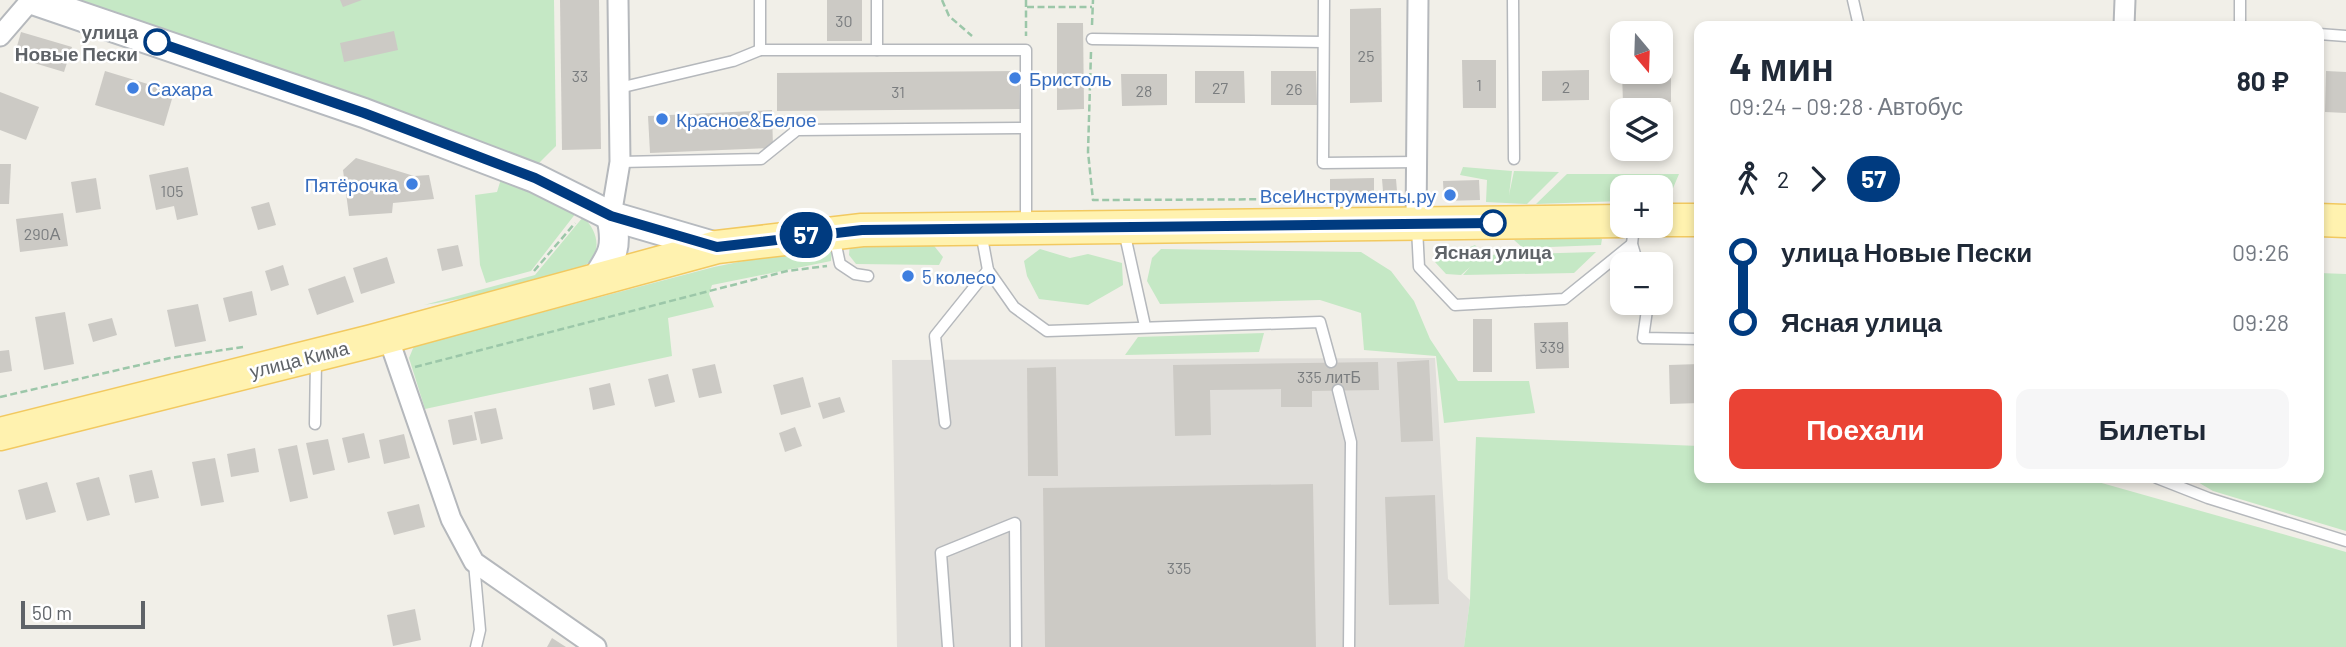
<!DOCTYPE html>
<html lang="ru">
<meta charset="utf-8">
<style>
body{margin:0;font-family:Barlow,sans-serif;background:#f6f6f7;color:#1f2937;height:100vh;display:flex;flex-direction:column;font-size:26px;white-space:nowrap}
*{box-sizing:border-box;margin:0}
p{font-size:23px;color:#747a83}
.icon{flex:none;width:38px;height:38px;fill:none;stroke:currentColor;stroke-width:2;stroke-linecap:round;stroke-linejoin:round}
.map{position:relative;flex:1;overflow:hidden}
.details{position:absolute;left:1694px;top:21px;width:630px;height:462px;display:flex;flex-direction:column;background:#fff;border-radius:14px;box-shadow:0 4px 10px #0003}
.details>*{flex:none}
.badge{padding:0 14px;border-radius:23px;font-size:24px;line-height:46px}
.needle{width:46px;rotate:161deg}
.tools{position:absolute;left:1610px;top:21px;display:grid;gap:14px}
.tools a{display:grid;place-items:center;width:63px;height:63px;border-radius:14px;background:#fff;box-shadow:0 4px 10px #0003;font-size:35px}
.scale{position:absolute;left:21px;bottom:18px;width:124px;box-sizing:border-box;padding-left:7px;border:4px solid #5f6368;border-top:0;font-size:19px;line-height:24px;white-space:nowrap;color:#5f6368;-webkit-text-stroke:5px #fff;paint-order:stroke}
.map>.badge{position:absolute;translate:-50% -50%;box-shadow:0 0 0 4px #fff}
.legs{display:flex;align-items:center;gap:10px;height:77px;padding:0 35px;font-size:23px}
.legs p{margin-inline-start:auto}
.headline{display:flex;align-items:center;justify-content:space-between;height:119px;padding:0 35px}
h1{font-size:38px;font-weight:700;line-height:52px}
.primary-button{display:flex;gap:14px;margin-top:auto;padding:14px 35px}
.primary-button a{flex:1;height:80px;border-radius:14px;background:#ea4335;color:#fff;font-size:28px;font-weight:700;line-height:80px;text-align:center}
.primary-button a+a{background:#f6f6f7;color:#1f2937}
ul{padding:0 35px;list-style:none}
li{display:flex;align-items:center;gap:24px;height:70px;font-size:26px}
li i{display:grid;place-items:center;width:10px;height:100%;margin:0 9px;background:currentColor}
li i::after{content:'';width:18px;height:18px;margin:-9px;border:5px solid;border-radius:50%;background:#fff}
li p{margin-inline-start:auto}
li:first-child i{background:linear-gradient(#0000 50%,currentColor 0)}
li:last-child i{background:linear-gradient(currentColor 50%,#0000 0)}
.map>svg:first-child{display:block}
</style>
<div class="map">
<svg width="2346" height="647" viewBox="0 0 2346 647">
<rect width="100%" height="100%" fill="#f1efe8"/>
<path fill="#e0deda" d="M 1435,358 L 1448,579 L 1470,600 L 1464,647 L 897,647 L 892,360 Z"/>
<g fill="#c5e8c5">
<path d="M 53,0 L 554,0 L 556,146 L 539,163 Z"/>
<path d="M 1463,167 L 1512,171 L 1509,195 L 1514,171 L 1559,172 L 1527,204 L 1486,202 L 1487,180 L 1460,175 Z"/>
<path d="M 1567,174 L 1679,174 L 1668,200 L 1661,200 L 1661,187 L 1622,187 L 1622,201 L 1536,204 Z"/>
<path d="M 501,179 L 576,213 L 531,271 L 486,283 L 480,265 L 475,195 L 497,192 Z"/>
<path d="M 583,217 C 597,230 603,250 587,264 C 572,278 451,301 424,305 L 535,275 Z"/>
<path d="M 1595,236 L 1602,239 L 1601,245 L 1523,248 L 1514,240 Z"/>
<path d="M 931,242 L 943,257 L 939,265 L 856,264 L 849,255 L 850,243 Z"/>
<path d="M 1475,245 L 1484,255 L 1596,252 L 1574,273 L 1463,275 L 1470,267 L 1461,275 L 1446,274 L 1435,262 Z"/>
<path d="M 816,246 L 832,249 L 831,261 L 712,285 L 709,294 L 714,307 L 668,318 L 672,356 L 425,409 L 409,358 L 414,346 L 714,267 Z"/>
<path d="M 1040,249 L 1070,258 L 1088,254 L 1122,263 L 1123,285 L 1088,305 L 1039,299 L 1027,276 L 1024,261 Z"/>
<path d="M 1161,249 L 1361,252 L 1391,271 L 1414,301 L 1430,339 L 1458,381 L 1529,381 L 1535,413 L 1444,423 L 1436,356 L 1364,350 L 1361,313 L 1320,300 L 1160,304 L 1147,281 L 1152,258 Z"/>
<path d="M 2319,273 L 2346,274 L 2346,531 L 2213,491 L 2191,478 L 2319,478 Z"/>
<path d="M 1264,333 L 1259,352 L 1125,355 L 1138,337 Z"/>
<path d="M 1476,437 L 1699,446 L 1699,478 L 2084,478 L 2346,552 L 2346,647 L 1464,647 L 1470,600 Z"/>
</g>
<g fill="#cccac5">
<path d="M 340,0 L 362,0 L 343,7 Z"/>
<path d="M 560,0 L 599,0 L 601,149 L 562,150 Z"/>
<rect x="827" y="0" width="35" height="41"/>
<path d="M 1381,8 L 1382,102 L 1350,103 L 1350,9 Z"/>
<path d="M 1057,23 L 1083,23 L 1084,109 L 1057,110 Z"/>
<path d="M 394,31 L 398,50 L 344,62 L 340,43 Z"/>
<path d="M 21,32 L 72,47 L 64,72 L 14,57 Z"/>
<path d="M 1462,60 L 1496,60 L 1496,108 L 1463,108 Z"/>
<path d="M 1589,70 L 1589,100 L 1542,101 L 1542,71 Z"/>
<path d="M 105,71 L 174,92 L 164,126 L 95,105 Z"/>
<path d="M 1019,71 L 1020,109 L 777,111 L 777,73 Z"/>
<path d="M 1195,71 L 1244,71 L 1245,103 L 1195,103 Z"/>
<path d="M 1271,71 L 1316,71 L 1317,105 L 1271,105 Z"/>
<path d="M 1671,71 L 1671,102 L 1623,103 L 1622,72 Z"/>
<path d="M 2326,71 L 2346,72 L 2346,113 L 2325,112 Z"/>
<path d="M 1121,74 L 1167,74 L 1167,105 L 1122,106 Z"/>
<path d="M 0,92 L 39,107 L 26,140 L 0,130 Z"/>
<path d="M 772,110 L 773,148 L 650,153 L 648,116 Z"/>
<path d="M 356,158 L 414,176 L 429,175 L 434,199 L 393,203 L 392,213 L 349,216 L 343,170 Z"/>
<path d="M 0,164 L 11,164 L 9,204 L 0,204 Z"/>
<path d="M 188,167 L 198,215 L 177,220 L 174,206 L 156,210 L 149,175 Z"/>
<path d="M 96,178 L 101,209 L 76,213 L 71,182 Z"/>
<path d="M 1374,178 L 1374,192 L 1330,193 L 1330,179 Z"/>
<path d="M 1382,179 L 1396,179 L 1397,191 L 1383,191 Z"/>
<path d="M 1479,180 L 1480,200 L 1444,201 L 1443,181 Z"/>
<path d="M 269,202 L 276,225 L 258,230 L 251,207 Z"/>
<path d="M 63,213 L 68,246 L 20,252 L 16,219 Z"/>
<path d="M 458,245 L 463,266 L 442,271 L 437,249 Z"/>
<path d="M 387,257 L 395,283 L 361,294 L 353,268 Z"/>
<path d="M 283,265 L 289,285 L 271,291 L 265,271 Z"/>
<path d="M 345,276 L 354,302 L 317,315 L 308,289 Z"/>
<path d="M 252,291 L 257,315 L 229,322 L 223,298 Z"/>
<path d="M 198,304 L 206,341 L 175,347 L 167,310 Z"/>
<path d="M 65,312 L 74,364 L 44,370 L 35,317 Z"/>
<path d="M 112,318 L 117,335 L 93,342 L 88,324 Z"/>
<rect x="1473" y="319" width="19" height="53"/>
<path d="M 1568,322 L 1569,368 L 1536,369 L 1534,323 Z"/>
<path d="M 9,350 L 12,371 L 0,373 L 0,351 Z"/>
<path d="M 1429,360 L 1433,441 L 1401,442 L 1397,362 Z"/>
<path d="M 1378,362 L 1379,390 L 1312,391 L 1312,407 L 1281,407 L 1281,389 L 1210,390 L 1211,435 L 1175,436 L 1173,365 Z"/>
<path d="M 715,364 L 722,393 L 699,398 L 692,369 Z"/>
<path d="M 1699,364 L 1699,403 L 1670,404 L 1669,365 Z"/>
<path d="M 1056,367 L 1058,476 L 1028,476 L 1027,368 Z"/>
<path d="M 668,374 L 675,402 L 655,407 L 648,379 Z"/>
<path d="M 803,377 L 811,407 L 781,415 L 773,385 Z"/>
<path d="M 610,383 L 615,405 L 593,410 L 589,388 Z"/>
<path d="M 840,397 L 845,412 L 823,419 L 818,403 Z"/>
<path d="M 496,408 L 503,439 L 481,444 L 474,412 Z"/>
<path d="M 472,415 L 477,440 L 453,445 L 448,420 Z"/>
<path d="M 795,427 L 802,446 L 785,452 L 779,433 Z"/>
<path d="M 364,433 L 370,458 L 348,463 L 342,438 Z"/>
<path d="M 404,434 L 410,458 L 384,464 L 379,440 Z"/>
<path d="M 328,439 L 335,470 L 313,475 L 306,443 Z"/>
<path d="M 297,445 L 308,498 L 290,502 L 278,449 Z"/>
<path d="M 255,448 L 259,472 L 231,477 L 227,454 Z"/>
<path d="M 215,458 L 224,502 L 201,506 L 192,462 Z"/>
<path d="M 152,470 L 159,498 L 135,503 L 129,475 Z"/>
<path d="M 99,477 L 110,515 L 87,521 L 76,483 Z"/>
<path d="M 47,482 L 56,512 L 26,520 L 18,490 Z"/>
<path d="M 1313,484 L 1316,647 L 1045,647 L 1043,488 Z"/>
<path d="M 1435,495 L 1439,604 L 1389,605 L 1385,497 Z"/>
<path d="M 419,504 L 425,527 L 394,535 L 387,512 Z"/>
<path d="M 415,609 L 421,640 L 393,646 L 387,615 Z"/>
<path d="M 552,638 L 566,647 L 547,647 Z"/>
</g>
<g fill="none" stroke-linecap="round" stroke-linejoin="round">
<defs>
<g id="lane">
<path d="M 760,0 L 760,50 L 1026,50 L 1026,222"/>
<path d="M 877,0 L 877,50"/>
<path d="M 1324,0 L 1323,163 L 1418,162"/>
<path d="M 1513,0 L 1514,159"/>
<path d="M 1853,0 L 1859,26"/>
<path d="M 2240,26 L 2240,0"/>
<path d="M 2319,34 L 2346,36"/>
<path d="M 1092,39 L 1323,42"/>
<path d="M 619,88 L 733,61 L 760,50"/>
<path d="M 620,162 L 761,159 L 797,130 L 1025,128"/>
<path d="M 1634,226 L 1632,244 L 1638,264"/>
<path d="M 1417,228 L 1419,267 L 1455,305 L 1564,299 L 1632,244"/>
<path d="M 1124,231 L 1145,326"/>
<path d="M 981,232 L 988,270 L 1014,307 L 1047,331 L 1320,322 L 1331,362"/>
<path d="M 834,236 L 840,264 L 855,274 L 868,276"/>
<path d="M 1648,303 L 1643,338 L 1699,339"/>
<path d="M 1338,390 L 1351,442 L 1349,647"/>
<path d="M 945,423 L 935,336 L 988,270"/>
<path d="M 315,424 L 316,359"/>
<path d="M 2157,478 L 2208,498 L 2346,541"/>
<path d="M 474,563 L 480,630 L 476,647"/>
<path d="M 948,647 L 941,553 L 1015,523 L 1016,647"/>
</g>
<g id="street">
<path d="M 2124,26 L 2125,0"/>
<path d="M 0,36 L 31,0"/>
<path d="M 611,216 L 620,162 L 618,0"/>
<path d="M 1416,224 L 1418,0"/>
<path d="M 388,337 L 451,519 L 474,562 L 596,647"/>
</g>
<g id="secondary">
<path d="M 33,0 L 364,113 L 535,178 L 611,216 L 717,247"/>
<path d="M 596,280 C 613,255 618,247 611,216"/>
</g>
<g id="primary">
<path d="M 1661,220 L 1699,220"/>
<path d="M 2319,220 L 2346,221"/>
<path d="M 0,434 L 372,341 L 717,247 L 862,230 L 1622,221"/>
</g>
</defs>
<use href="#lane" stroke="#b5b8bc" stroke-width="13"/>
<use href="#street" stroke="#b5b8bc" stroke-width="23"/>
<use href="#secondary" stroke="#b6babf" stroke-width="32"/>
<use href="#primary" stroke="#f2c960" stroke-width="35"/>
<g stroke="#9cc7a9" stroke-width="2.5" stroke-dasharray="7 3.5" stroke-linecap="butt">
<path d="M 942,0 L 949,16 L 972,36"/>
<path d="M 1026,0 L 1026,36"/>
<path d="M 1027,7 L 1092,7"/>
<path d="M 1092,25 L 1093,0"/>
<path d="M 1091,52 L 1088,152 L 1093,200 L 1334,199"/>
<path d="M 534,271 L 575,223"/>
<path d="M 415,367 L 787,271 L 827,266"/>
<path d="M 0,397 L 170,358 L 243,347"/>
</g>
<use href="#lane" stroke="#fff" stroke-width="10"/>
<use href="#street" stroke="#fff" stroke-width="19"/>
<use href="#secondary" stroke="#fff" stroke-width="28"/>
<use href="#primary" stroke="#fff2af" stroke-width="32"/>
</g>
<g fill="none" stroke-linecap="round" stroke-linejoin="round">
<defs>
<path id="line-1" d="M 157,42 L 364,113 L 535,178 L 611,216 L 717,247 L 862,230 L 1493,223"/>
</defs>
<use href="#line-1" stroke="#fff" stroke-width="16"/>
<use href="#line-1" stroke="#003b80" stroke-width="10"/>
</g>
<g fill="#fff" stroke="#003b80" stroke-width="3.5">
<circle cx="157" cy="42" r="12"/>
<circle cx="1493" cy="223" r="12"/>
</g>
<g fill="#3f7fe0" stroke="#fff" stroke-width="2.5">
<circle cx="1015" cy="78" r="7"/>
<circle cx="133" cy="88" r="7"/>
<circle cx="662" cy="119" r="7"/>
<circle cx="412" cy="184" r="7"/>
<circle cx="1450" cy="195" r="7"/>
<circle cx="908" cy="276" r="7"/>
</g>
<g text-anchor="middle" dominant-baseline="central" stroke-width="5" stroke-linejoin="round" paint-order="stroke">
<g font-size="16" fill="#7a7d7f">
<text x="844" y="20">30</text>
<text x="1366" y="55">25</text>
<text x="580" y="75">33</text>
<text x="1479" y="84">1</text>
<text x="1566" y="86">2</text>
<text x="1220" y="87">27</text>
<text x="1294" y="88">26</text>
<text x="1144" y="90">28</text>
<text x="898" y="91">31</text>
<text x="172" y="190">105</text>
<text x="42" y="233">290А</text>
<text x="1552" y="346">339</text>
<text x="1329" y="376">335 литБ</text>
<text x="1179" y="567">335</text>
</g>
<g font-size="19" font-weight="bold" fill="#5f6368" stroke="#fff" text-anchor="end">
<text x="138" y="31">улица<tspan x="138" dy="22">Новые Пески</tspan></text>
<text x="1493" y="251" text-anchor="middle">Ясная улица</text>
</g>
<g font-size="19" fill="#366cbe" stroke="#fff" text-anchor="start">
<text x="1029" y="78">Бристоль</text>
<text x="147" y="88">Сахара</text>
<text x="676" y="119">Красное&amp;Белое</text>
<text x="398" y="184" text-anchor="end">Пятёрочка</text>
<text x="1436" y="195" text-anchor="end">ВсеИнструменты.ру</text>
<text x="922" y="276">5 колесо</text>
</g>
<g font-size="19" fill="#5f6368" stroke="#fff">
<text transform="translate(299 359) rotate(-14)">улица Кима</text>
</g>
</g>
</svg>
<div class="tools">
<a><svg class="needle" viewBox="-14 -14 28 28"><path d="M0-13l5 13h-10z" fill="#e53935"/><path d="M0 13l5-13h-10z" fill="#747a83"/></svg></a>
<a><svg class="icon" aria-label="layers" viewBox="0 0 24 24"><path d="M12 4l9 5-9 5-9-5zM3 14l9 5 9-5"/></svg></a>
<a>+</a>
<a>−</a>
</div>
<div class="scale">50 m</div>
<b class="badge" style="left:806px;top:235px;background:#003b80;color:#fff">57</b>
<section class="details">
<div class="headline"><div><h1>4 мин</h1><p>09:24 – 09:28 · Автобус</p></div><b>80 ₽</b></div>
<div class="legs"><svg class="icon" aria-label="walk" viewBox="0 0 24 24"><circle cx="13" cy="4" r="2"/><path d="M13 8l-2 6 4 7M11 14l-3 7M7 12l3-4h3l4 4"/></svg>2<svg class="icon" aria-label="forward" viewBox="0 0 24 24"><path d="M9 5l7 7-7 7"/></svg><b class="badge" style="background:#003b80;color:#fff">57</b></div>
<ul>
<li><i style="color:#003b80"></i><b>улица Новые Пески</b><p>09:26</p></li>
<li><i style="color:#003b80"></i><b>Ясная улица</b><p>09:28</p></li>
</ul>
<div class="primary-button"><a>Поехали</a><a>Билеты</a></div>
</section>
</div>
